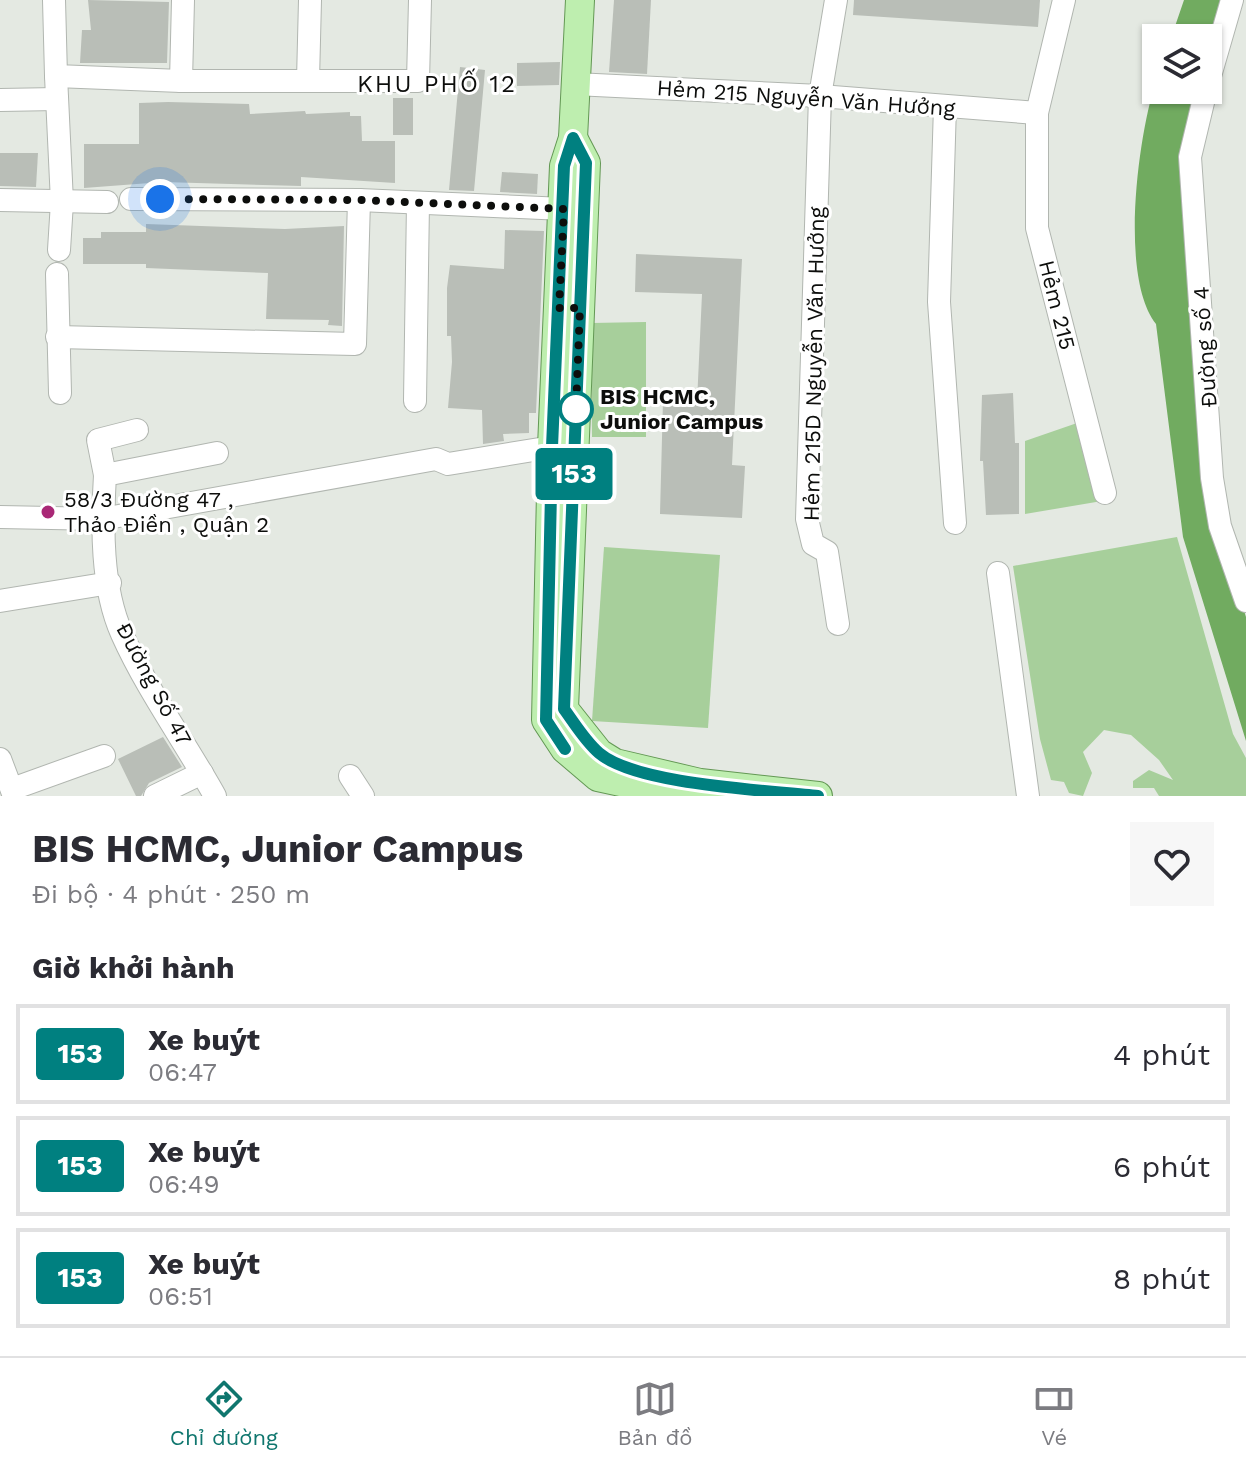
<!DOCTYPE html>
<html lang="vi">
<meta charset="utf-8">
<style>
body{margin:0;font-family:"Work Sans",sans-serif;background:#f7f7f7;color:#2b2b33;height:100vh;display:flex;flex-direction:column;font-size:30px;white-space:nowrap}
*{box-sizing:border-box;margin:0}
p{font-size:26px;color:#7c7c81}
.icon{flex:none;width:44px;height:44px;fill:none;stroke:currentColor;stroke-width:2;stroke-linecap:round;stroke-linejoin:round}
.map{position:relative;height:796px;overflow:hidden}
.details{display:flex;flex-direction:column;background:#fff;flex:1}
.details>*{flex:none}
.badge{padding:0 16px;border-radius:6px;font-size:28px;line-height:52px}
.fabs{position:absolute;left:1142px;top:24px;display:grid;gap:16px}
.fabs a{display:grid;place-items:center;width:80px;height:80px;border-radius:0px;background:#fff;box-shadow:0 2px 6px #0004;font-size:40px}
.you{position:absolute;width:40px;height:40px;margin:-20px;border:6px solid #fff;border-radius:50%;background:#1a73e8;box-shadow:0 0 0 12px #1a73e833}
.map>.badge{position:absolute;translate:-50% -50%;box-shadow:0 0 0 4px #fff}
h2{padding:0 32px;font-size:30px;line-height:72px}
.round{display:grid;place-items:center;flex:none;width:84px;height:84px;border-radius:0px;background:#f7f7f7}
.summary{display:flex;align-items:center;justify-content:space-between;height:136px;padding:0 32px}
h1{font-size:38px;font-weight:700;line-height:60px}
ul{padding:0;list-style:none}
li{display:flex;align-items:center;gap:24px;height:100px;margin:0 16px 12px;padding:0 16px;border:4px solid #e1e1e2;border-radius:0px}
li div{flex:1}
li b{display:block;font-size:30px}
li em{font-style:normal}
li .badge{min-width:88px;font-weight:700;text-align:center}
.dock{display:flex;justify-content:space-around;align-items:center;height:112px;border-top:2px solid #e1e1e2;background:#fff;font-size:22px;color:#7c7c81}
.dock a{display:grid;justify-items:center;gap:4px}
.dock .active{color:#0f766e}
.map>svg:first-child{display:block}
</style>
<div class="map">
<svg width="1246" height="796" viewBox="0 0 1246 796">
<rect width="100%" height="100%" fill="#e4e9e2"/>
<g fill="#a7cf9b">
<path d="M 646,322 L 646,437 L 592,437 L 591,323 Z"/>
<path d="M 1080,422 L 1102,501 L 1025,514 L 1025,441 Z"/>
<path d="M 1177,537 L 1233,734 L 1246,758 L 1246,796 L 1159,796 L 1154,788 L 1133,788 L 1133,781 L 1149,770 L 1173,780 L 1159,760 L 1131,735 L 1104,730 L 1083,752 L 1092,773 L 1083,796 L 1069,793 L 1064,782 L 1051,780 L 1040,739 L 1013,566 Z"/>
<path d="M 604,547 L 720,555 L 708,728 L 592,721 Z"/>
</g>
<g fill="#71ab60">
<path d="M 1184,0 L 1225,0 L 1208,63 L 1208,38 L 1171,38 Z"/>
<path d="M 1156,81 L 1156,90 L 1201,90 L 1181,160 L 1218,531 L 1246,617 L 1246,741 L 1183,537 L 1156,324 C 1119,277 1138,136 1156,81 Z"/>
</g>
<g fill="#b9beb7">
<path d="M 88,0 L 169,2 L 167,63 L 80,63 L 82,30 L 91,30 Z"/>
<path d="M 614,0 L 651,0 L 647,74 L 609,72 Z"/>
<path d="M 854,0 L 1040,0 L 1038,27 L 853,15 Z"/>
<path d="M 560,62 L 559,85 L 517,86 L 517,63 Z"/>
<path d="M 460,67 L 485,70 L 474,191 L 449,190 Z"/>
<rect x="393" y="98" width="20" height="37"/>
<path d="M 168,102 L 249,104 L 250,114 L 305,111 L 306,114 L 350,112 L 350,116 L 361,116 L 362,141 L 395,141 L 395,183 L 301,177 L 301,186 L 163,182 L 84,188 L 84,144 L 139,144 L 139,103 Z"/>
<path d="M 0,153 L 38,153 L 36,187 L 0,186 Z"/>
<path d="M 502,172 L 538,174 L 537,194 L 500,192 Z"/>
<path d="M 146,224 L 285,229 L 344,226 L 342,326 L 328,325 L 329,320 L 266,319 L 268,273 L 146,268 L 146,264 L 83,264 L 83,238 L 101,238 L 101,232 L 146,232 Z"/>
<path d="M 505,230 L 544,231 L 536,413 L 529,413 L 529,433 L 503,434 L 504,441 L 483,444 L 482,410 L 448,408 L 452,362 L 451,336 L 447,336 L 447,288 L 450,265 L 504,269 Z"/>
<path d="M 636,254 L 742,259 L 732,465 L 745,466 L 742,518 L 660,514 L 663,400 L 697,402 L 702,294 L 635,292 Z"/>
<path d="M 1013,393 L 1015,443 L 1019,443 L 1019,514 L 986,515 L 983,461 L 980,461 L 982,395 Z"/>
<path d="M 163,737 L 182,767 L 149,783 L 141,796 L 136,796 L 118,759 Z"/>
</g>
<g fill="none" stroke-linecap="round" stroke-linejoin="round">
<defs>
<g id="minor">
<path d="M 54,0 L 56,76 L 181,81 L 418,81 L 420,0"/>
<path d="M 836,0 L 820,96 L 807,519 L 813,544 L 827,552 L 838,624"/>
<path d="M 1064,0 L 1037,113 L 1037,228 L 1105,493"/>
<path d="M 56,76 L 62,202 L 59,250"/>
<path d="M 308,80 L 310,0"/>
<path d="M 181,81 L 183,0"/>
<path d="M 1208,83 L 1232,0"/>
<path d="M 575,84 L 820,96 L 1037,113"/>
<path d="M 1206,90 L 1190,157 L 1212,478 L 1220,526 L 1246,601"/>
<path d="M 0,100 L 57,99"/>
<path d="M 945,106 L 939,302 L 955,523"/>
<path d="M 131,199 L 359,200 L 564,209"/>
<path d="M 0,200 L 107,202"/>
<path d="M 57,274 L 60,393"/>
<path d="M 57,337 L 355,344 L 359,200"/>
<path d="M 415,401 L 418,203"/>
<path d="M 105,475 L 98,440 L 137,430"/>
<path d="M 0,517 L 102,519 L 436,459 L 448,464 L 552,447"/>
<path d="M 998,573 L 1028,796"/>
<path d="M 0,601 L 110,583"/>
<path d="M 0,759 L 14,796"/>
<path d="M 350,776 L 363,796"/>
<path d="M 12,789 L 104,756"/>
<path d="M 155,796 L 202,773"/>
<path d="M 215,796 C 185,742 147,690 122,634 C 101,587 102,525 105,475 L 217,453"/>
</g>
<g id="major">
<path d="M 580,0 L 573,138 L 564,166 L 552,447 L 546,720 L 565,749 L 598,777 L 684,796"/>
<path d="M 573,138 L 586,163 L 564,709 L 599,753 L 615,763 L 700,783 L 818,796"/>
</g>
</defs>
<use href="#minor" stroke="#b1b6b0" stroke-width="24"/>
<use href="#major" stroke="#639854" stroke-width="30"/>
<use href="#minor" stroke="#fff" stroke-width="22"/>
<use href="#major" stroke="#beeeaf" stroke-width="28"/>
</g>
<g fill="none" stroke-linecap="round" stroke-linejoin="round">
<defs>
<path id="line" d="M 565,749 L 546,720 L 552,447 L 564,166 L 573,138 L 586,163 L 564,709 C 575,724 585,741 599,753 C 637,785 766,790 818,796"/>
</defs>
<use href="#line" stroke="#fff" stroke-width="18"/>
<use href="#line" stroke="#008080" stroke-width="12"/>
<path stroke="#0d0e0c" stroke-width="8" stroke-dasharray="0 14.4" d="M 160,199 L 359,200 L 564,209 L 559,308 L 580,308 L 576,409"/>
</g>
<circle fill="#fff" stroke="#008080" stroke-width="4" cx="576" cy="409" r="16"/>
<circle fill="#a92876" stroke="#fff" stroke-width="3" cx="48" cy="512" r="8"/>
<g text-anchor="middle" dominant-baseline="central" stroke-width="6" stroke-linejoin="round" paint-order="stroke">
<g font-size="22" fill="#0d0e0c" stroke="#fff">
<text transform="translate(806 98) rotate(4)">Hẻm 215 Nguyễn Văn Hưởng</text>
<text transform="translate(1057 305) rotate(76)">Hẻm 215</text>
<text transform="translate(1205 347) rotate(-94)">Đường số 4</text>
<text transform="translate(814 364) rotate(-89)">Hẻm 215D Nguyễn Văn Hưởng</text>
<text transform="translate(154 684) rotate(62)">Đường Số 47</text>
</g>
<g font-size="22" font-weight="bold" fill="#0d0e0c" stroke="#fff" text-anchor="start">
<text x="600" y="396">BIS HCMC,<tspan x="600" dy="25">Junior Campus</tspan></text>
</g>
<g font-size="22" fill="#0d0e0c" stroke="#fff" text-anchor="start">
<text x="64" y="499">58/3 Đường 47 ,<tspan x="64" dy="25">Thảo Điền , Quận 2</tspan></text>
</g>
<g font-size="24" letter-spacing="2" fill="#0d0e0c" stroke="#fff">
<text x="437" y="84">KHU PHỐ 12</text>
</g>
</g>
</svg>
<div class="fabs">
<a><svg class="icon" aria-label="layers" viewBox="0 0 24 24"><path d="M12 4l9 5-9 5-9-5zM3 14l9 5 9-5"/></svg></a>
</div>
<div class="you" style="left:160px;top:199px"></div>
<b class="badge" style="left:574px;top:474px;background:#008080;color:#fff">153</b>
</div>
<section class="details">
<div class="summary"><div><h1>BIS HCMC, Junior Campus</h1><p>Đi bộ · 4 phút · 250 m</p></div><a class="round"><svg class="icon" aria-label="heart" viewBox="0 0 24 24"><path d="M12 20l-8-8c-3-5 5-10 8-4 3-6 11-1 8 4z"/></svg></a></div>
<h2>Giờ khởi hành</h2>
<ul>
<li><span class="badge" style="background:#008080;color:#fff">153</span><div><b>Xe buýt</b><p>06:47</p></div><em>4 phút</em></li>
<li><span class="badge" style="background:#008080;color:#fff">153</span><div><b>Xe buýt</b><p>06:49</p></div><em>6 phút</em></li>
<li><span class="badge" style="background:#008080;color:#fff">153</span><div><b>Xe buýt</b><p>06:51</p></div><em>8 phút</em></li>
</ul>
</section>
<nav class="dock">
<a class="active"><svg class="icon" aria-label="directions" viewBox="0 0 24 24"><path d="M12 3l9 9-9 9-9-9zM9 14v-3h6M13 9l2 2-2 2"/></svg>Chỉ đường</a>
<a><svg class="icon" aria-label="map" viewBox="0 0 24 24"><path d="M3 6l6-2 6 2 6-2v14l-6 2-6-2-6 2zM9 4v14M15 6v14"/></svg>Bản đồ</a>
<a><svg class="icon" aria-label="tickets" viewBox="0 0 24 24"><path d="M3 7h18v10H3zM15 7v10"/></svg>Vé</a>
</nav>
